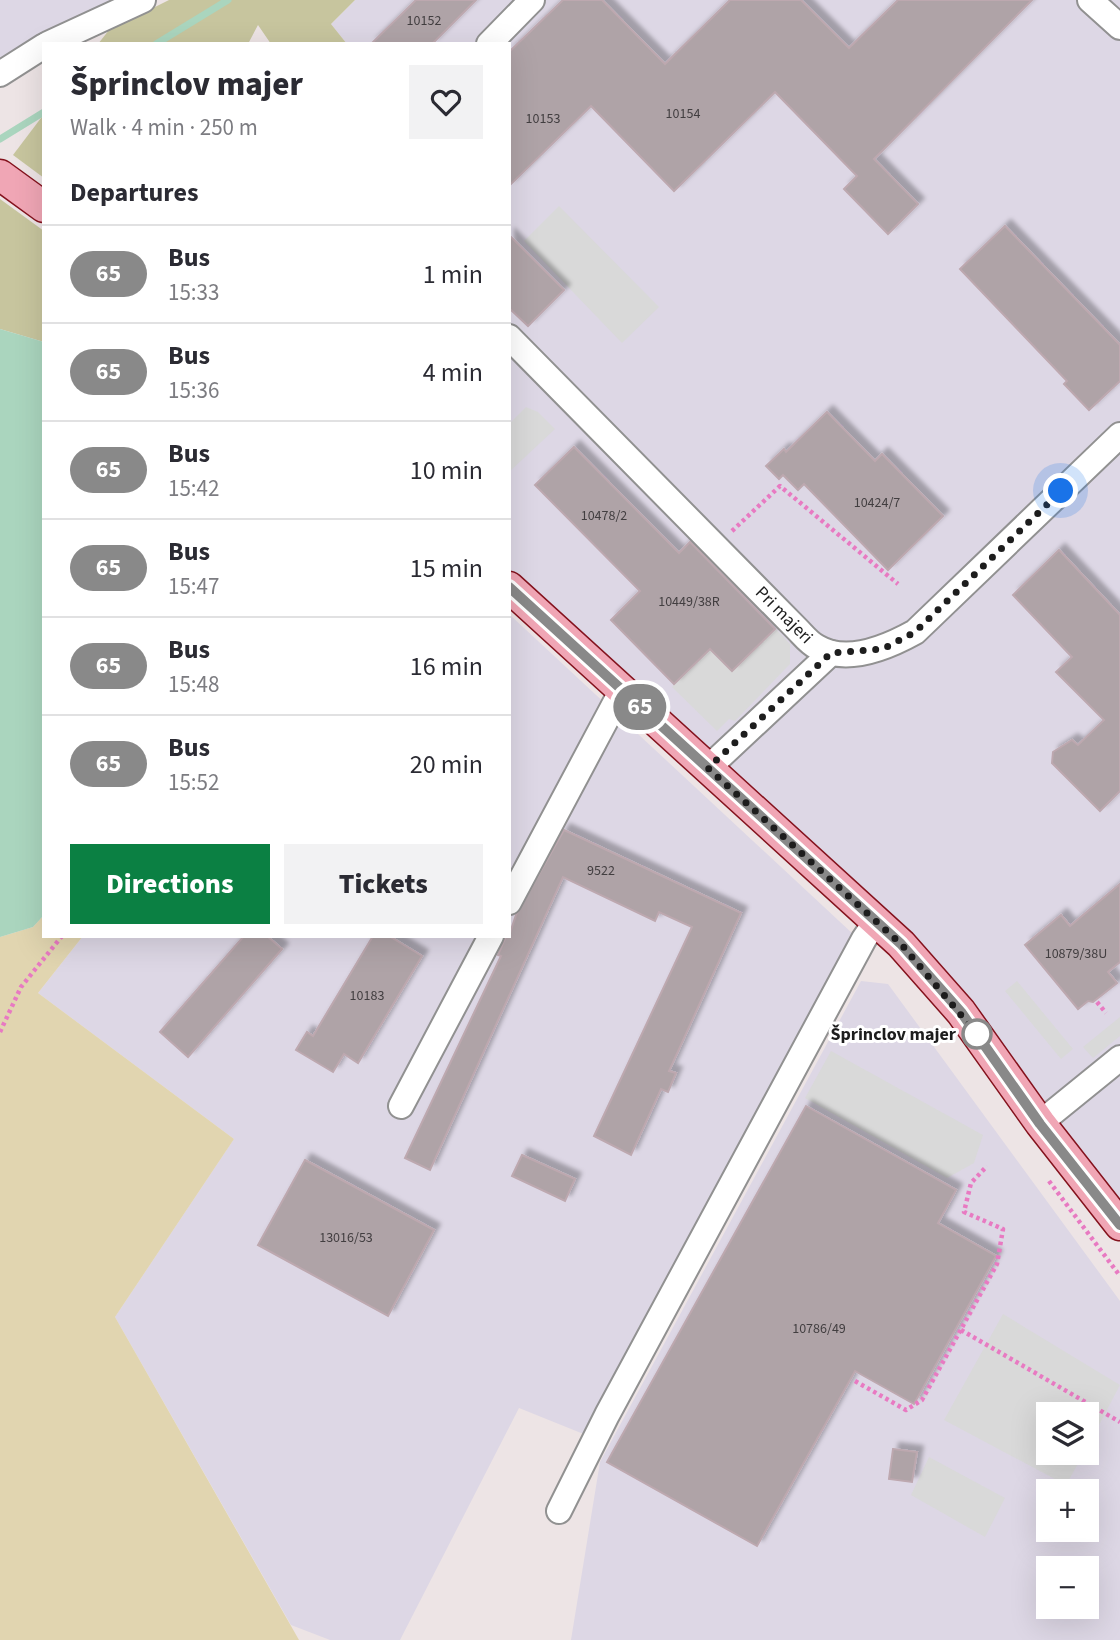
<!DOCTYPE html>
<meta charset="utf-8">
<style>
body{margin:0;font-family:"Source Sans 3",sans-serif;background:#f2f2f3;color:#2b2b33;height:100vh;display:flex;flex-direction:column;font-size:26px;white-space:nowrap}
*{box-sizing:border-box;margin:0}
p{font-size:23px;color:#7c7c81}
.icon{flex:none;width:38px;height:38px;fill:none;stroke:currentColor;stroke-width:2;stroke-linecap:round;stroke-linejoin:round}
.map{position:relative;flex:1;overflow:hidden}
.side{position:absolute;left:42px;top:42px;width:469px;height:896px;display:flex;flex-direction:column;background:#fff;border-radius:0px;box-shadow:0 7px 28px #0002}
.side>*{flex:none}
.badge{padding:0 14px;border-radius:23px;font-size:24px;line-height:46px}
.controls{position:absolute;left:1036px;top:1402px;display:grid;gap:14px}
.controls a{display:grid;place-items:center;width:63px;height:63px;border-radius:0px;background:#fff;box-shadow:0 7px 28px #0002;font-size:35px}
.you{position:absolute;width:35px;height:35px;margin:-18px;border:5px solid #fff;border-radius:50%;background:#1a73e8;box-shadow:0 0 0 10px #1a73e833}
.map>.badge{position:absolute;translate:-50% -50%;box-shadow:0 0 0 4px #fff}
h2{padding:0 28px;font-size:26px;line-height:63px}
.round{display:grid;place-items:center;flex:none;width:74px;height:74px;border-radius:0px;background:#f2f2f3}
.headline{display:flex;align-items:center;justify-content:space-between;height:119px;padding:0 28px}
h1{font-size:33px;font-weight:800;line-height:52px}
.cta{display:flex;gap:14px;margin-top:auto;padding:14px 28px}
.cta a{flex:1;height:80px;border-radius:0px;background:#0b8043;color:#fff;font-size:28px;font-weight:800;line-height:80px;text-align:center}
.cta a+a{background:#f2f2f3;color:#2b2b33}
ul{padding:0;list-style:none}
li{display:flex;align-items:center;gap:21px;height:98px;padding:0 28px;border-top:2px solid #e1e1e2}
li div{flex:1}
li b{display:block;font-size:26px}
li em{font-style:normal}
li .badge{min-width:77px;font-weight:700;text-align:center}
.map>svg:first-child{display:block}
</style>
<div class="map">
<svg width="1120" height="1640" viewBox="0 0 1120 1640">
<defs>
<filter id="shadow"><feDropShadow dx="6" dy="-6" stdDeviation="2" flood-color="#0004"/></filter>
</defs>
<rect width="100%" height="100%" fill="#ede4e5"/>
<g fill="#ddd7e5" fill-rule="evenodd">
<path d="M 0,0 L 146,0 L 0,69 Z"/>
<path d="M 355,0 L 1120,0 L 1120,1225 L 961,1012 L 509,587 L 509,44 L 347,44 L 331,24 Z"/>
<path d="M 509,614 L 853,934 L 586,1435 L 519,1408 L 400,1640 L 330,1640 L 291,1625 L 115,1317 L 234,1139 L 38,993 L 83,936 L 509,936 Z"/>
<path d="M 861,981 L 888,984 L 1120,1301 L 1120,1640 L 571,1640 L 600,1462 ZM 1048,1414 L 1087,1414 L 1087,1452 L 1048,1452 ZM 1048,1491 L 1087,1491 L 1087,1530 L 1048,1530 ZM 1048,1568 L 1087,1568 L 1087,1606 L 1048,1606 Z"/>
</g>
<path fill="#e1d5b0" d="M 44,915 L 44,936 L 83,936 L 38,993 L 234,1139 L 115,1317 L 299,1640 L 0,1640 L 0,937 L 33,927 Z"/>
<g fill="#c7c59e">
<path d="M 169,0 L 355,0 L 331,24 L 347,44 L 271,44 L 258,25 L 248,44 L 98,44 L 109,30 Z"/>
<path d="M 44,114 L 44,178 L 13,155 Z"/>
<path d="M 0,199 L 44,231 L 44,342 L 0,329 Z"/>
</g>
<g fill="#d9d9d9">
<path d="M 559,206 L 659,307 L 622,343 L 524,241 Z"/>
<path d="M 526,407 L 538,412 L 555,429 L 509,472 L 509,424 Z"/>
<path d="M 776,629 L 790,644 L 790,664 L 735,721 L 729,719 L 717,731 L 672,687 L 710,649 L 732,671 Z"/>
<path d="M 1017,981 L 1073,1049 L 1061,1059 L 1005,991 Z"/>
<path d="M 1120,1017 L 1120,1036 L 1093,1058 L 1083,1047 Z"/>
<path d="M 831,1051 L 983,1135 L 974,1163 L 947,1178 L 805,1098 Z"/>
<path d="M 1003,1314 L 1120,1385 L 1087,1448 L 1087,1414 L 1048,1414 L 1048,1452 L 1084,1453 L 1066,1485 L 944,1420 Z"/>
<path d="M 929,1457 L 1005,1498 L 985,1537 L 911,1495 Z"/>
</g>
<path fill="#aad5be" d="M 0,329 L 44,342 L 44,915 L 33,927 L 0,937 Z"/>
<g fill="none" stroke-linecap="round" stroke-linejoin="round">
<g stroke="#aad5be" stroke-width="7">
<path d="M 156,44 L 228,0"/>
<path d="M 0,139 L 44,112"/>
</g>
</g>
<g fill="#afa3a7" stroke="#bda8af" stroke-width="2" filter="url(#shadow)">
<path d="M 416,0 L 476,0 L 432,44 L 371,44 Z"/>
<path d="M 563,0 L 602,0 L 665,64 L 730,0 L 801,0 L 849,48 L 898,0 L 1032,0 L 874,159 L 918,204 L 888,234 L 844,189 L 857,176 L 775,92 L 674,191 L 591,106 L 509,186 L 509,52 Z"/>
<path d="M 1005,226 L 1120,345 L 1120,381 L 1089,410 L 1064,384 L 1067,381 L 960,269 Z"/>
<path d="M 509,235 L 564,290 L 528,326 L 509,308 Z"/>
<path d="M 827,412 L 875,461 L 882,454 L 943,516 L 888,570 L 804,484 L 798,490 L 783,475 L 779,479 L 766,466 L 784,449 L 786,452 Z"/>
<path d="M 574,447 L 679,553 L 690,542 L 775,629 L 732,671 L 710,649 L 674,684 L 611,620 L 640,591 L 535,485 Z"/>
<path d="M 1059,550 L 1120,615 L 1120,791 L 1100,811 L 1052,763 L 1053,752 L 1072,740 L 1078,745 L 1104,720 L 1056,672 L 1072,657 L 1013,595 Z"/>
<path d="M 564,830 L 741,913 L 669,1071 L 676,1073 L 668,1092 L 661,1089 L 631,1155 L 594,1136 L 692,927 L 659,912 L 655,921 L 563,877 L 430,1170 L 405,1158 L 501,956 L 498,955 L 506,936 L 509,936 L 516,915 Z"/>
<path d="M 1120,884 L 1120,962 L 1108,972 L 1117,983 L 1093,1002 L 1088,1001 L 1078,1009 L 1025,945 L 1061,915 L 1070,926 Z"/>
<path d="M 244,936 L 267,936 L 282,949 L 188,1057 L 160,1032 Z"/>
<path d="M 373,936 L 389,936 L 422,956 L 358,1063 L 344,1054 L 333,1072 L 296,1050 L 307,1032 L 313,1036 Z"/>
<path d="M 806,1106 L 956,1190 L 938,1223 L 996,1256 L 914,1404 L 855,1371 L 757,1546 L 607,1462 Z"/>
<path d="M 522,1155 L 575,1179 L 565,1201 L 512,1176 Z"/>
<path d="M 305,1160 L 434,1230 L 388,1316 L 258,1245 Z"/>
<path d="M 893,1449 L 917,1452 L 912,1482 L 889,1479 Z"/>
</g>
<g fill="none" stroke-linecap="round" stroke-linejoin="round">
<defs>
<g id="minor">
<path d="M 1090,0 L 1120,27"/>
<path d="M 48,44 L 143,0"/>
<path d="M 489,44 L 532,0"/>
<path d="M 0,74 L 44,46"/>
<path d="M 509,337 L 797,629 C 803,635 809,643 817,647 C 847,665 888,647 915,632 L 1120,435"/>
<path d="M 708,768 L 831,653"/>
<path d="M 509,902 L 622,690"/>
<path d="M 401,1106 L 491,936"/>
<path d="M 1040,1123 L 1120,1058"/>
<path d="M 559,1511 L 607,1415 L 864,939 L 877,920"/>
</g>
<g id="major">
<path d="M 0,175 L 44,207"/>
<path d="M 509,587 L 901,944 L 961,1012 L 1040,1123 L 1120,1225"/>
</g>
</defs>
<use href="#minor" stroke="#919191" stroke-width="28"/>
<use href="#major" stroke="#84121d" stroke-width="33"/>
<g stroke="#e87ac2" stroke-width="4.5" stroke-dasharray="3.5 3.5" stroke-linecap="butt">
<path d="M 732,531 L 780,486 L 898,584"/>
<path d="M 1097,1002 L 1106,1013"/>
<path d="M 0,1032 L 21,987 L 62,936"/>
<path d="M 1049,1181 L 1120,1276"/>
<path d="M 961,1330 L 1120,1422"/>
<path d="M 855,1381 L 906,1410 L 922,1400 L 997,1264 L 1003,1229 L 964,1212 L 971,1183 L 987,1166"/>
</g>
<use href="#minor" stroke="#fff" stroke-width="24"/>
<use href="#major" stroke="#f0a6b5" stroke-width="30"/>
</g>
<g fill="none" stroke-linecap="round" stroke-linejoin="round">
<defs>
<path id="line" d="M 509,587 L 901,944 L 961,1012 L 1040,1124 L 1120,1225"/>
</defs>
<use href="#line" stroke="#fff" stroke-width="16"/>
<use href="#line" stroke="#898989" stroke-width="10"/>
<path stroke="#1d1d1d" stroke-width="7" stroke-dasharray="0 12.6" d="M 977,1034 L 901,944 L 708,768 L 831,653 L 883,649 L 915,632 L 1061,491"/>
</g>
<circle fill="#fff" stroke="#898989" stroke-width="3.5" cx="977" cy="1034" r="14"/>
<g text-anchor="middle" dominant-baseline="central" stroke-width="6" stroke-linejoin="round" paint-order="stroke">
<g font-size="14" fill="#423e40">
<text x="424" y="21">10152</text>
<text x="683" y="114">10154</text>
<text x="543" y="119">10153</text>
<text x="877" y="503">10424/7</text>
<text x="604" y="516">10478/2</text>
<text x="689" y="602">10449/38R</text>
<text x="601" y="871">9522</text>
<text x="1076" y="954">10879/38U</text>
<text x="367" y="996">10183</text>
<text x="346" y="1238">13016/53</text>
<text x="819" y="1329">10786/49</text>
</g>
<g font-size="18" fill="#1d1d1d" stroke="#fff">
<text transform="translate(784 615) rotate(45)">Pri majeri</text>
</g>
<g font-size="18" font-weight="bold" fill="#1d1d1d" stroke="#fff" text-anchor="end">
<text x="956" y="1034">Šprinclov majer</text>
</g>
</g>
</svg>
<div class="controls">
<a><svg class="icon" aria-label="layers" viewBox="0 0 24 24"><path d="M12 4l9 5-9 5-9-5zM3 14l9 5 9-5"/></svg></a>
<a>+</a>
<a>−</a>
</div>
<div class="you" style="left:1061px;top:491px"></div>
<b class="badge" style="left:640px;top:707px;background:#898989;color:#fff">65</b>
<section class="side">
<div class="headline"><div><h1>Šprinclov majer</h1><p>Walk · 4 min · 250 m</p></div><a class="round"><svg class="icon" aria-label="heart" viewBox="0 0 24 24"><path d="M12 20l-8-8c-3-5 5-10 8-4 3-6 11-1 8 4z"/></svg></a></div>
<h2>Departures</h2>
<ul>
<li><span class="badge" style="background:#898989;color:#fff">65</span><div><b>Bus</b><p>15:33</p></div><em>1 min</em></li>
<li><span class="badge" style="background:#898989;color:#fff">65</span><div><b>Bus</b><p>15:36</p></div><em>4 min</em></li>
<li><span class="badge" style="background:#898989;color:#fff">65</span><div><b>Bus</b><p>15:42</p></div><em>10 min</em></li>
<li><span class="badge" style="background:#898989;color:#fff">65</span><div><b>Bus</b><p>15:47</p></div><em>15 min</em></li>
<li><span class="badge" style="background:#898989;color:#fff">65</span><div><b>Bus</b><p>15:48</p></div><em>16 min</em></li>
<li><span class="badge" style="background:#898989;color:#fff">65</span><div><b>Bus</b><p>15:52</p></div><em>20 min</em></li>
</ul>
<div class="cta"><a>Directions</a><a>Tickets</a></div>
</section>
</div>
